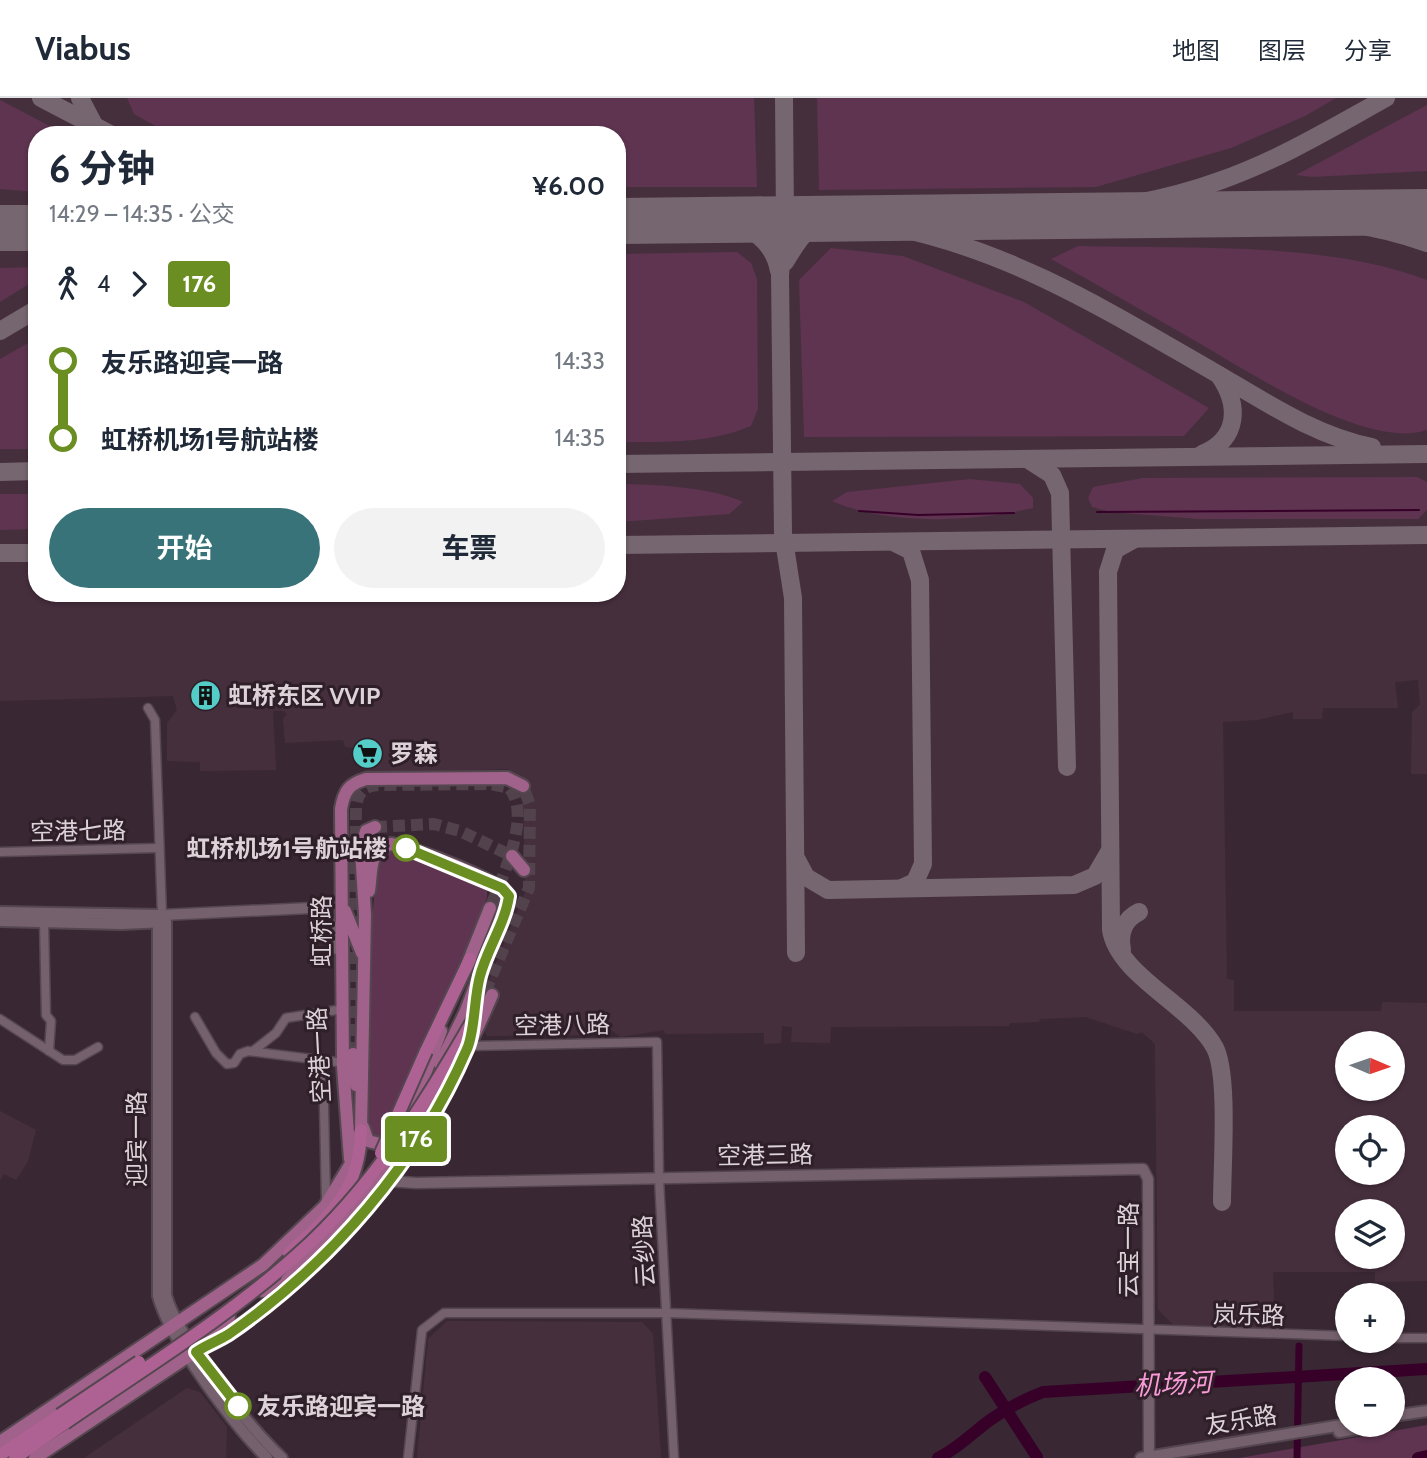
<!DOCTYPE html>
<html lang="zh">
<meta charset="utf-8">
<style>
body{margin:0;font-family:Cabin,"Noto Sans SC",sans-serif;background:#f2f2f3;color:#1f2937;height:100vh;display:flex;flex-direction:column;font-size:26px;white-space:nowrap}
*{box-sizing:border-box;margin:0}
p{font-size:23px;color:#747a83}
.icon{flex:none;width:38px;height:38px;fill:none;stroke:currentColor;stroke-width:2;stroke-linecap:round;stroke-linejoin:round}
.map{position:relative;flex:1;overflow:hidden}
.details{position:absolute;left:28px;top:28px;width:598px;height:476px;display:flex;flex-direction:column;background:#fff;border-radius:28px;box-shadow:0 2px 5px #0004}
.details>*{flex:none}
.badge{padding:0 14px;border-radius:5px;font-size:24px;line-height:46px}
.needle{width:46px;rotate:92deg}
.buttons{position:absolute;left:1335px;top:933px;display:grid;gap:14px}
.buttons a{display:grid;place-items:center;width:70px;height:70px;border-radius:50%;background:#fff;box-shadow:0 2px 5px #0004;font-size:35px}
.map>.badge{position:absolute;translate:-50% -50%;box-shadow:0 0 0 4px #fff}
.legs{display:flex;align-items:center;gap:10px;height:77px;padding:0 21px;font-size:23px}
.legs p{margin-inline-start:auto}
.overview{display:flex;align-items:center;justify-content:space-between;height:119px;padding:0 21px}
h1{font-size:38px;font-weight:700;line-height:52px}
.primary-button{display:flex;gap:14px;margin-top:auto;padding:14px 21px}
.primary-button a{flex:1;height:80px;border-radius:42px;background:#377378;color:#fff;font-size:28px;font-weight:700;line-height:80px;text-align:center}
.primary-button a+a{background:#f2f2f3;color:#1f2937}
ul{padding:0 21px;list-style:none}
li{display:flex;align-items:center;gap:24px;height:77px;font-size:26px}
li i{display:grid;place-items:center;width:10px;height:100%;margin:0 9px;background:currentColor}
li i::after{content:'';width:18px;height:18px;margin:-9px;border:5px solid;border-radius:50%;background:#fff}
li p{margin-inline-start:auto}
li:first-child i{background:linear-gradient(#0000 50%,currentColor 0)}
li:last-child i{background:linear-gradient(currentColor 50%,#0000 0)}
header{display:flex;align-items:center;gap:42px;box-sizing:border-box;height:98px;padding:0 35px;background:#fff;border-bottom:2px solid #e0e1e3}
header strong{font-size:33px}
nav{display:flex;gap:38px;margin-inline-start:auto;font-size:24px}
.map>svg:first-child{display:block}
</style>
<header>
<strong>Viabus</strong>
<nav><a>地图</a><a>图层</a><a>分享</a></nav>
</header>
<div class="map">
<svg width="1427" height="1360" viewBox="0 0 1427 1360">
<rect width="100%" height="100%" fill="#392833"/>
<g fill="#462f3d" fill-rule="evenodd">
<path d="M 0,0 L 1427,0 L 1427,676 L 1411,676 L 1412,614 L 1420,607 L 1418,582 L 1395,584 L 1398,610 L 1323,610 L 1322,621 L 1293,621 L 1293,614 L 1257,622 L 1223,624 L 1227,881 L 1234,882 L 1234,913 L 1381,913 L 1382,904 L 1427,905 L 1427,1183 L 1375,1184 L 1375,1174 L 1273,1174 L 1275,1230 L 1174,1228 L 1158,1211 L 1155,955 L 1155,946 L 1142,934 L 1137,936 L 1086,919 L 1040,921 L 1039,924 L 1010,925 L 1009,928 L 831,929 L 830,945 L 791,944 L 792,929 L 782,928 L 781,945 L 764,946 L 764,935 L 665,936 L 664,932 L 621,939 L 611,932 L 602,933 L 597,937 L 487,938 L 483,930 L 493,898 L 484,894 L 525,794 L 523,688 L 508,671 L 366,675 L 363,666 L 357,666 L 356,650 L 345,649 L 343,642 L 285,645 L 283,621 L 287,616 L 284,613 L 273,613 L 276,672 L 200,673 L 200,664 L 167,663 L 167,625 L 177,612 L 173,598 L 0,603 ZM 37,37 L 618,37 L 618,495 L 37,495 ZM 1348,945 L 1393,945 L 1393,990 L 1348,990 ZM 1348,1029 L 1393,1029 L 1393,1074 L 1348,1074 ZM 1348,1113 L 1393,1113 L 1393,1158 L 1348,1158 Z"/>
<path d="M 0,1013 L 36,1032 L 28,1063 L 16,1082 L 4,1076 L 0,1083 Z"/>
<path d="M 447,1223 L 642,1224 L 653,1236 L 661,1360 L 417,1360 L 428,1241 Z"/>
<path d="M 187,1290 L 200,1294 L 227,1329 L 226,1360 L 84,1360 Z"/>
</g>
<g fill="#5e3450">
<path d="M 127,0 L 754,0 L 757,89 L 618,89 L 618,37 L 172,37 L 134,16 Z"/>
<path d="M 817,0 L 1336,0 L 1305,18 L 1231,50 L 1096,89 L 819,92 Z"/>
<path d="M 0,2 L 67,37 L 37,37 L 37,94 L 0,91 Z"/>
<path d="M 1427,7 L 1427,73 L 1312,79 L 1296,77 Z"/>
<path d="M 1078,148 C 1187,151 1325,143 1427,182 L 1427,332 C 1366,353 1245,271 1192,241 C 1145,214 1098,187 1051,161 Z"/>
<path d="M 831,150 L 903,158 L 1024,204 L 1209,310 L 1184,338 L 804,339 L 799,182 Z"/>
<path d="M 737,154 L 751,165 L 757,181 L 758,311 L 751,328 C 708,346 664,344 618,344 L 618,156 Z"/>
<path d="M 37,169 L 37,181 L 0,204 L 0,170 Z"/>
<path d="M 37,240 L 37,351 L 0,351 L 0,261 Z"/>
<path d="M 1417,379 L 1427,384 L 1427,412 L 1418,421 L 1198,421 L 1111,414 L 1092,409 L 1088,400 L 1093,389 L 1143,380 Z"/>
<path d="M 970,381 L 1020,386 L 1033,400 L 1033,410 C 974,424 888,428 832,403 L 847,394 Z"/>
<path d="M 618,386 C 653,386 711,389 743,404 L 729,416 L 618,424 Z"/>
<path d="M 0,396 L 37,396 L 37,431 L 0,432 Z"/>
<path d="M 401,751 L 483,786 L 487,792 L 487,800 L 386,1042 L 369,1042 C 370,991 363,784 386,753 Z"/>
<path d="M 1427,1327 L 1427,1360 L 1239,1360 Z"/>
</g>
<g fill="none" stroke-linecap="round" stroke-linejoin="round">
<g stroke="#370029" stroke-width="2">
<path d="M 859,413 L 918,417 L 1014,415"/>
<path d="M 1097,414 L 1419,412"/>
</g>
<path stroke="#370029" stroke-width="7" d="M 1297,1360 L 1299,1248"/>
<g stroke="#370029" stroke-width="12">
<path d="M 985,1279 L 1037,1359"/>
<path d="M 938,1360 C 959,1350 974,1333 993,1320 C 1009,1309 1025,1301 1043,1294 L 1427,1271"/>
<path d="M 1418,1360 L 1427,1358"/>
</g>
<g stroke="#766670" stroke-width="18">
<path d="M 41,0 L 112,37"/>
<path d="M 80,0 L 93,25"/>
<path d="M 784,0 L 785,121 L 780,177 L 783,436 L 793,500 L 796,855"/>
<path d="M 1393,114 L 1427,110"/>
<path d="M 1257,116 C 1316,120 1372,125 1427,145"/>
<path d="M 1051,118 C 1108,111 1164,103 1219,83 C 1277,63 1332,30 1386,0"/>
<path d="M 725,122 C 752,129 774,144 779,173"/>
<path d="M 0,126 L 37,130"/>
<path d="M 785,164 C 795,148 805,129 824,123 C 842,116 873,125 892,129 C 1011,152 1111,215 1214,274 C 1264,303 1315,338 1372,349"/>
<path d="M 0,233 L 37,211"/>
<path d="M 1202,356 C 1239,341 1240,307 1219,277"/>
<path d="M 1027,361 L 1052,377 L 1060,395 L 1067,669"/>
<path d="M 618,366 L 1427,356"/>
<path d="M 0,374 L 37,373"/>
<path d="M 1133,442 L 1115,452 L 1108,474 L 1111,832 C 1118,878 1193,908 1215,950 C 1229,977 1222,1070 1222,1104"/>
<path d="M 895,445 L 911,453 L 920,482 L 923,766 L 915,784 L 902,790"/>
<path d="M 618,447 L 1427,437"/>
<path d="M 0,455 L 37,455"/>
<path d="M 797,762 L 806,779 L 828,792 L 1074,787 L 1095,778 L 1109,754"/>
<path d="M 1122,852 C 1119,836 1124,821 1139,814"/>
</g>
<g stroke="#766670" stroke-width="46">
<path d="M 618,123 L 1427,114"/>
<path d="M 0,130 L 37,130"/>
</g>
<g stroke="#52424c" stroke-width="12" stroke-dasharray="12 6" stroke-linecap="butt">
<path d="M 375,729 L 434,726 L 460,733 L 512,758"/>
<path d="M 485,894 L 529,790 L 530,707 L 523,688"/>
<path d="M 353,956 L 356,709 C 358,693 364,688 380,687 L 491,686 L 509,690 C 533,716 501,782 490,810"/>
</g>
<defs>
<g id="minor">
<path d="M 148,610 L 155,622 L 162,817"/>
<path d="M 0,754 L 157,750"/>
<path d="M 44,824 L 46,917 L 51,923 L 49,953"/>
<path d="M 195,919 L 216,955 L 227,966 L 234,965 L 240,956 L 248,953 L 337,964"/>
<path d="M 0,921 L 63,962 L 75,962 L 98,949"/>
<path d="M 469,948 L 657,944 L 659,1081 L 674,1360"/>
<path d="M 253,953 L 276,935 L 286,920 L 337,912"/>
<path d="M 323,962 L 326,1102"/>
<path d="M 1393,1240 L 1427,1240"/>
<path d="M 408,1360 L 422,1232 L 444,1215 L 666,1215 L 1348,1238"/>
</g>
<g id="tertiary">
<path d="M 162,817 L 311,810 C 331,819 336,829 336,851"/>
<path d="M 388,1083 L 416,1085 L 1143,1071 L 1148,1081 L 1149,1359"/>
</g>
<g id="secondary">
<path d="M 0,814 L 162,817"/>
<path d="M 162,817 L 166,823 L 166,1197 C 177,1239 249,1329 282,1360"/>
<path d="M 162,817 L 158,824 L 158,1198 C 170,1243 234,1327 267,1360"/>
<path d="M 0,823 L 121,826 L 165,824"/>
<path d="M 1393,1318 L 1427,1313"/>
<path d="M 1339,1334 L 1385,1326"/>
<path d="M 1141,1360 L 1348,1326"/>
</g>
<g id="primary">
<path d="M 512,758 L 524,772"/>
<path d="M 369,793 C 372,775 368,750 391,746 C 411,749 500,782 509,798 L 465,915 L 440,966"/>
<path d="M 345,813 L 362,855"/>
<path d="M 466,870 L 490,810"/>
<path d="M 353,956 L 356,987"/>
<path d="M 406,1027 L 441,933"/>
<path d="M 363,1029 L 368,1043 L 384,1047 L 393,1044"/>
<path d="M 350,1061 L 343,968 L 341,711 C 344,693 349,686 366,681 L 507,680 L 523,688"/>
<path d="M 263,1193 L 294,1166"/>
<path d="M 200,1242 L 229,1219"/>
<path d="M 0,1344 L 263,1167 L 325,1108 L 353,1062 L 361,1032 L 365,817 L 361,751 L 366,733 L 375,729"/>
<path d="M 35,1360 L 205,1247 C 239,1232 269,1207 296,1182 C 383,1103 446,1005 492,897"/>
</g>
<g id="trunk">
<path d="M 426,953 L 470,861"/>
<path d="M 289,1155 C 331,1117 360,1092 361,1032"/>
<path d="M 0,1357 L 60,1317"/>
<path d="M 15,1360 L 65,1325"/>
</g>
</defs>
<use href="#minor" stroke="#554750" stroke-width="11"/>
<use href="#tertiary" stroke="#554750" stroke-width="13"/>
<use href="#secondary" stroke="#554750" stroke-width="14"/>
<use href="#primary" stroke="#554750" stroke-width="16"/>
<use href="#trunk" stroke="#554750" stroke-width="16"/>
<use href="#minor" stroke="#75616d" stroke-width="8"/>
<use href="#tertiary" stroke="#75616d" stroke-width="10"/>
<use href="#secondary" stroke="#75616d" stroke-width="10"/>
<use href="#primary" stroke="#a0628a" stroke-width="12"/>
<use href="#trunk" stroke="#ae6294" stroke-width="12"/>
<defs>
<path id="primary-bridge" d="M 287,1182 L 334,1136 L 386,1078 L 445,980"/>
<g id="trunk-bridge">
<path d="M 381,1055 L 426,953"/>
<path d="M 60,1317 L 139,1264"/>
<path d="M 65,1325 C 143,1271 227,1220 298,1156 C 372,1090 424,1007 473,922"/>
</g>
</defs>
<use href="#primary-bridge" stroke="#554750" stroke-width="16" stroke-linecap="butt"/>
<use href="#trunk-bridge" stroke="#554750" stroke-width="16" stroke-linecap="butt"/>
<use href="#primary-bridge" stroke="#a0628a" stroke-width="12"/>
<use href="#trunk-bridge" stroke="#ae6294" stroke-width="12"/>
</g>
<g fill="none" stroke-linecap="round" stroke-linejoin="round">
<defs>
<path id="line-1" d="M 238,1308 L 196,1254 C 206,1247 218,1243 229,1236 C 330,1166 418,1065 467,951 C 475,934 474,899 480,878 C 487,851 505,826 509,798 L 502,790 L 406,750"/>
</defs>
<use href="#line-1" stroke="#fff" stroke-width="16"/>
<use href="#line-1" stroke="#6b8e23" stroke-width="10"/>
</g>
<defs>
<symbol id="building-disc" viewBox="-11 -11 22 22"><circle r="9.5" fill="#54cdc8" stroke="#2f1f29"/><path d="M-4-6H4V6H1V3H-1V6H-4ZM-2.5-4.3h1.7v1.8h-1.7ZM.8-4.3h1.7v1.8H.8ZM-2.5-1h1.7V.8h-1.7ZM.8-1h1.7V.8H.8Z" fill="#111"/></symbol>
<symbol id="supermarket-disc" viewBox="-11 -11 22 22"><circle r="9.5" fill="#54cdc8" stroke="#2f1f29"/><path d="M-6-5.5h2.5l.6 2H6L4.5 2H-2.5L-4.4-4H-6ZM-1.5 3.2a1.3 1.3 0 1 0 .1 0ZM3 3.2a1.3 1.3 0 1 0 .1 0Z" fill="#111"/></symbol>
</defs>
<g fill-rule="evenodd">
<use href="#building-disc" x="188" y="580" width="35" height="35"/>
<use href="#supermarket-disc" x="350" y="638" width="35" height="35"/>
</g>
<g fill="#fff" stroke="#6b8e23" stroke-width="3.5">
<circle cx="406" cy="750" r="12"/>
<circle cx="238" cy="1308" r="12"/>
</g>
<g text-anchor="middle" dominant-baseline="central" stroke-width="6" stroke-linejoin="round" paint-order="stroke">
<g font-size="24" font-weight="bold" fill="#ddd2d8" stroke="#2f1f29" text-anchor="start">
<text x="228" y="597">虹桥东区 VVIP</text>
<text x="390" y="655">罗森</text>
</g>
<g font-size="24" fill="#ddd2d8" stroke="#2f1f29">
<text transform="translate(78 733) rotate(-1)">空港七路</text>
<text transform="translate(321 833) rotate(-90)">虹桥路</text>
<text transform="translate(562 927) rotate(-1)">空港八路</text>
<text transform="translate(319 957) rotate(-93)">空港一路</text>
<text transform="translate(136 1041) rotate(-90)">迎宾一路</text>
<text transform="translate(765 1057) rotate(-1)">空港三路</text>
<text transform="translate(1128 1152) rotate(-90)">云宝一路</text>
<text transform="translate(644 1153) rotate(-93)">云纱路</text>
<text transform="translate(1249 1217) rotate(1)">岚乐路</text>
<text transform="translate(1241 1322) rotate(-9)">友乐路</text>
</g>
<g font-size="24" font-weight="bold" fill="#ddd2d8" stroke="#2f1f29" text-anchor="end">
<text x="387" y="750">虹桥机场1号航站楼</text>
<text x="257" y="1308" text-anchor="start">友乐路迎宾一路</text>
</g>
<g font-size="26" font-style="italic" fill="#f99bd8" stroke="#2f1f29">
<text transform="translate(1173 1286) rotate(-3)">机场河</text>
</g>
</g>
</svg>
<div class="buttons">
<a><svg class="needle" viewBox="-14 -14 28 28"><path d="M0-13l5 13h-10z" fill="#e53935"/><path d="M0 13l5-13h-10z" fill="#747a83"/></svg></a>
<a><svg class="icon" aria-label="locate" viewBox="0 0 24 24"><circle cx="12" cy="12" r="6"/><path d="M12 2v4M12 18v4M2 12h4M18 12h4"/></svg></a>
<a><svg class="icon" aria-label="layers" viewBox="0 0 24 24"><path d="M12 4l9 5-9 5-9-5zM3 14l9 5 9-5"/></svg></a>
<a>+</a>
<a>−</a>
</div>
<b class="badge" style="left:416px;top:1041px;background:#6b8e23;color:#fff">176</b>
<section class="details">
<div class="overview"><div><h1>6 分钟</h1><p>14:29 – 14:35 · 公交</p></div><b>¥6.00</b></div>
<div class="legs"><svg class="icon" aria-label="walk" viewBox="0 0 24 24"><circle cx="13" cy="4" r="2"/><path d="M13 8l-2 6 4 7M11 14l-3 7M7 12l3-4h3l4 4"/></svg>4<svg class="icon" aria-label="forward" viewBox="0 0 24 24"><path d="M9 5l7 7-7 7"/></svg><b class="badge" style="background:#6b8e23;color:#fff">176</b></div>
<ul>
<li><i style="color:#6b8e23"></i><b>友乐路迎宾一路</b><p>14:33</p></li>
<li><i style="color:#6b8e23"></i><b>虹桥机场1号航站楼</b><p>14:35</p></li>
</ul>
<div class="primary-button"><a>开始</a><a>车票</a></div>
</section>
</div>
